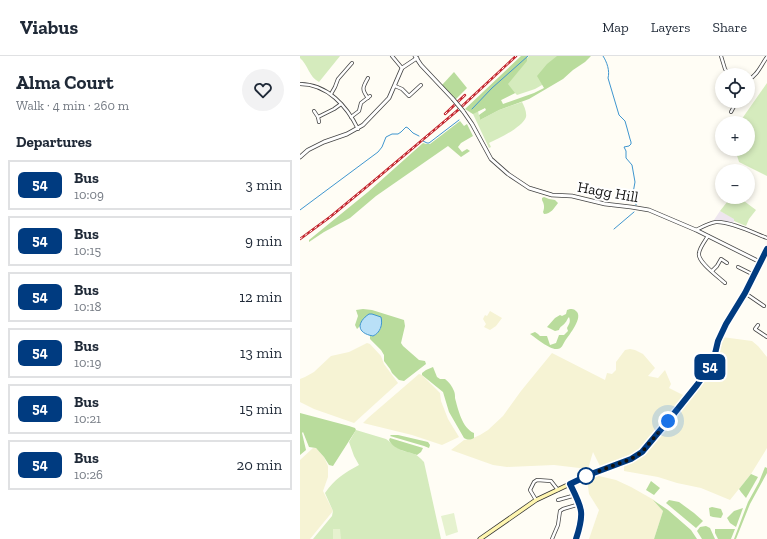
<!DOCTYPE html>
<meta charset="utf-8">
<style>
body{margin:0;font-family:"Zilla Slab",serif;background:#f2f2f3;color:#1f2937;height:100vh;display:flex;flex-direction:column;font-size:15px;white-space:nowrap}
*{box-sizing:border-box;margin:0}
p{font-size:13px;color:#747a83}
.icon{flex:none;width:22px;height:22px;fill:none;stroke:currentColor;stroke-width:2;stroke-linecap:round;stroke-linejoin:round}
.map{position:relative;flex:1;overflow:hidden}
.details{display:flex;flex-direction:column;background:#fff;width:300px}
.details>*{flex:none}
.badge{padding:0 8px;border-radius:6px;font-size:14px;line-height:26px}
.fabs{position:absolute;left:415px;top:12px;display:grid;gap:8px}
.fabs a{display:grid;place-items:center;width:40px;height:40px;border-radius:50%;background:#fff;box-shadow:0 2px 6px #0003;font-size:20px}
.you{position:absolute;width:20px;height:20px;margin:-10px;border:3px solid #fff;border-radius:50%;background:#1a73e8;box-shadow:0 0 0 6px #1a73e833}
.map>.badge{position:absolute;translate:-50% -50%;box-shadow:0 0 0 2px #fff}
h2{padding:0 16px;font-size:15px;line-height:36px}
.round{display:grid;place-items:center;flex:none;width:42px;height:42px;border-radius:21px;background:#f2f2f3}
.headline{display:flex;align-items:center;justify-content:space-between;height:68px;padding:0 16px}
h1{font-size:19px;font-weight:700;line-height:30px}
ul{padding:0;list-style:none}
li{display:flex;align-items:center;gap:12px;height:50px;margin:0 8px 6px;padding:0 8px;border:2px solid #e0e1e3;border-radius:0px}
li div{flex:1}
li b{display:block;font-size:15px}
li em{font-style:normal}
li .badge{min-width:44px;font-weight:700;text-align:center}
header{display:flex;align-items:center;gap:24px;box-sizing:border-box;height:56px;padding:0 20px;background:#fff;border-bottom:1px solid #e0e1e3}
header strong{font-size:19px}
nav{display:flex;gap:22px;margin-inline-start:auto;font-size:14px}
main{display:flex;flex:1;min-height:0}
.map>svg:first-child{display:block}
</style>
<header>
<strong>Viabus</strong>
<nav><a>Map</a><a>Layers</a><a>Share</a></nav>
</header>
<main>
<section class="details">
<div class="headline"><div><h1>Alma Court</h1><p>Walk · 4 min · 260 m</p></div><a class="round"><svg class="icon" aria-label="heart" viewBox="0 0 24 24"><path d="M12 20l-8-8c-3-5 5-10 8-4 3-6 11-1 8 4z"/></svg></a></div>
<h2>Departures</h2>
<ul>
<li><span class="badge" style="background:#003b80;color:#fff">54</span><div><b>Bus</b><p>10:09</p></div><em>3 min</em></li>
<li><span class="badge" style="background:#003b80;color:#fff">54</span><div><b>Bus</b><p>10:15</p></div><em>9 min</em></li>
<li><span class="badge" style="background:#003b80;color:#fff">54</span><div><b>Bus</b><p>10:18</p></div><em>12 min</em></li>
<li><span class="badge" style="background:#003b80;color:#fff">54</span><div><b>Bus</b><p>10:19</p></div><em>13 min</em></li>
<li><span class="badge" style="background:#003b80;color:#fff">54</span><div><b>Bus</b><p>10:21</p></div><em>15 min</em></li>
<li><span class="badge" style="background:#003b80;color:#fff">54</span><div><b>Bus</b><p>10:26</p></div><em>20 min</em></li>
</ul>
</section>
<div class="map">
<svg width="467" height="483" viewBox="0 0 467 483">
<rect width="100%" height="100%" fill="#fffdf5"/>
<path fill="#eee6ef" d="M 420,155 L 435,163 L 433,168 L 423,164 L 414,164 Z"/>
<g fill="#f6f3d4">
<path d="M 190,255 L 202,262 L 196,270 L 190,274 L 184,271 L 186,268 L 183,263 L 185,259 L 187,260 Z"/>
<path d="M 422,281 L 452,285 L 458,290 L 467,301 L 467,392 L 451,418 L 430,444 L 401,432 L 377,427 L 358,421 L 324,415 L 324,409 L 332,406 L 344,398 L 382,353 L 406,321 L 415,306 L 419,297 Z"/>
<path d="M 67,287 L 70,288 L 81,300 L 84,308 L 98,327 L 54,367 L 14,353 L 0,346 L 0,323 L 5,321 L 14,316 L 31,300 L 49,296 Z"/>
<path d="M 330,293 L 335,294 L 343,298 L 355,312 L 348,320 L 358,322 L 365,314 L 371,328 L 369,332 L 385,340 L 340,393 L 330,400 L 307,410 L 300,410 L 293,396 L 288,413 L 254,409 L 207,411 L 193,409 L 151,394 L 164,384 L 171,383 L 180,379 L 188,374 L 203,360 L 221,335 L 252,297 L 305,324 L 307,317 L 312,318 L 316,314 L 316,306 L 325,294 Z"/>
<path d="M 119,318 L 122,319 L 140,337 L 141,345 L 148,363 L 159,381 L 142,389 L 112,379 L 63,367 L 68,362 Z"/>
<path d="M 13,392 L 16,392 L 24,401 L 28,410 L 28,421 L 23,435 L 33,455 L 10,483 L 0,483 L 0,404 Z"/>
<path d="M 293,420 L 299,420 L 316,424 L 331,431 L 354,444 L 363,455 L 354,483 L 289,483 L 299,454 L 289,438 L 287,423 Z"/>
</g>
<g fill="#d5ebbd">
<path d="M 0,0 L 40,0 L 19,26 C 9,21 8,9 0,2 Z"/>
<path d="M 229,0 L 280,0 L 242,29 L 235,33 L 217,39 L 215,37 C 203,43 190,49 178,55 L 180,64 L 199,54 L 222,46 C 224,50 227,56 226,61 C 223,71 198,83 189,87 L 191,91 L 189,92 L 173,58 L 170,56 Z"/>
<path d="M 467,27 L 467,120 L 439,106 L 435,93 L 448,93 L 448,67 L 439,67 Z"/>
<path d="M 431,141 L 445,141 L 446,142 L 444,145 L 456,154 L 449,163 L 446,170 L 434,165 L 434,163 L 420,155 Z"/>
<path d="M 56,374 L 86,383 C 91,386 94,390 99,393 C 103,396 107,395 111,397 C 117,398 120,402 124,406 L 141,483 L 13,483 L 32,460 L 33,455 L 25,437 C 35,423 44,417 59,409 L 54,400 L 49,386 Z"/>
</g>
<g fill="#b9dc9c">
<path d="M 221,0 L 227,0 L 227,5 L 208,28 L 215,37 L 201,44 L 203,48 L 234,37 L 244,32 L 237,20 L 247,8 L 257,0 L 291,0 L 285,6 L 273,14 L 263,23 L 229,43 L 199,54 L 180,64 L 179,59 L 186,54 L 185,52 L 173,58 L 165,53 Z"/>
<path d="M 154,16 L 167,32 L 156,43 L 142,29 Z"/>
<path d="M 160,65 L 164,70 L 167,68 L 173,80 L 161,87 L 158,91 L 162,96 L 167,93 L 170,95 L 161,101 L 148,90 L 76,140 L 50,162 L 24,176 L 9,186 L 9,184 L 68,136 L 123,87 L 126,88 L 130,88 Z"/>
<path d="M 244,141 L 249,143 L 255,144 L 258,147 C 254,152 251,158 244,158 L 243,156 C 245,151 244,148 242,144 L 242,142 Z"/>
<path d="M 63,253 L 72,254 L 104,264 L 105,270 L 101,287 L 103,290 L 119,304 L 125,305 L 126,308 L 104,325 L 99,324 L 92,317 L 90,313 L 84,305 L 84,299 L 81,294 L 70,283 L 70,280 C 76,281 78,276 81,272 L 63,264 L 60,270 L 57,273 L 55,269 L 58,260 L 56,254 Z"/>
<path d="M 270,253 C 272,253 274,253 276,255 C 284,261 269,279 265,285 C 263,288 262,293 257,293 C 250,294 236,282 230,278 L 235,276 L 238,278 L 240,280 L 247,280 L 250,289 L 256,287 L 259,279 L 264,279 L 268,275 L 267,272 C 269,268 271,266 269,261 C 267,263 267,265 265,267 C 263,270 260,270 259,274 L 255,275 L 247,271 L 255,262 L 260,259 L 262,260 L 266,258 L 267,254 Z"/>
<path d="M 133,311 L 137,321 L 140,323 L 145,323 C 149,326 152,330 154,335 C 155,337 155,340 155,342 C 158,353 162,372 174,377 L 174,382 C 170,384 168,384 164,382 L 149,356 L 143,336 L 122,319 L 122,317 L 126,314 Z"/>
<path d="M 0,357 L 49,370 L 55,372 L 56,374 L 33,410 L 29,409 L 24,401 L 16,392 L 9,391 L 3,376 L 2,377 L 6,394 L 0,399 Z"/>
<path d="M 91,379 L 98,379 L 128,386 L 130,389 L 129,392 L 124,390 L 90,380 Z"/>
<path d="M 90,382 L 123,392 L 121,396 L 117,399 C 107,395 95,395 89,384 Z"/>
<path d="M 465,411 L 467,412 L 467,417 L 450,448 L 436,483 L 434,483 L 448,446 L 459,426 Z"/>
<path d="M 451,418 L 458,421 L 446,442 L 441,436 L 439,433 Z"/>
<path d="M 351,425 L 360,432 L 354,439 L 346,434 Z"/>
<path d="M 353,444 L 368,454 L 391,474 L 397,483 L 354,483 L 363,455 Z"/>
<path d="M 369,444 L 379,446 L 394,457 L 403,465 L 396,472 L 366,447 Z"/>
<path d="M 412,451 L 421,453 L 423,458 L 421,462 L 413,461 L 410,460 L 409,452 Z"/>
<path d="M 443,452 L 436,471 L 430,467 L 427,462 L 434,455 Z"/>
<path d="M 406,470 L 410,472 L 415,483 L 402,483 L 397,475 L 400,471 Z"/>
<path d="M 415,473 L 435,473 L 431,483 L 418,483 L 415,477 Z"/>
</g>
<g fill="#e6f2cf">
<path d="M 154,457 L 158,476 L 146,480 L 141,460 Z"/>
<path d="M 33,473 L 40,473 L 41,483 L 33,483 Z"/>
</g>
<path fill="#b9e0f7" stroke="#3f96cf" d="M 69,258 L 72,258 L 81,261 C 83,269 80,277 73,280 C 56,277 57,266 69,258 Z"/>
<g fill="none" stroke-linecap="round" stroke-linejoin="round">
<g stroke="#3f96cf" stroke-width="1">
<path d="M 303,0 C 307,6 310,15 308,22 L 319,59 L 325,65 L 327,72 L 330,83 L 331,86 L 331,88 L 329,90 L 324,91 L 326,95 L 326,102 L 332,109 L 335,126 L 333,137 L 336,143 L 336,149"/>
<path d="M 172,53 L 192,32 L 228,0"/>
<path d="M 123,85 L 127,87 L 129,87 L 159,64"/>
<path d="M 0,154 L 78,96 L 82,91 L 86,81 L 92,78 L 98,78 L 101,76 L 106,71 L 108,72 L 113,77 L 119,80"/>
<path d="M 314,173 L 334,156"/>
</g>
<defs>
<g id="minor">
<path d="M 92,0 L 102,12"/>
<path d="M 421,0 L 425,13 L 429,19"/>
<path d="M 448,24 C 458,19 461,9 467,1"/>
<path d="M 0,28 C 27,28 47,50 58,73"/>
<path d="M 95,30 L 102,33 L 109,40 L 121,29"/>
<path d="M 31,38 L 35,31 L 38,23 L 52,7"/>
<path d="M 68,42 C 61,33 63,31 68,22"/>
<path d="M 14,55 L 18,61"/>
<path d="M 431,56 L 437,45"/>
<path d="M 51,61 L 59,55 L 61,47 L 70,40"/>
<path d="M 19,66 L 18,61 L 34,53 L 41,48"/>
<path d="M 396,174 C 402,171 409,167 416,166 C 430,165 454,177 467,182"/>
<path d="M 408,180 C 405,185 400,191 399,197 C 397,206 419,221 425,227"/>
<path d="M 438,211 L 454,219"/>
<path d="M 412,215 L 417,210 L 421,203 L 427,207"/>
<path d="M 445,237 L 464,250"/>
<path d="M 458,269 L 455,273 L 467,281"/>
<path d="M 270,428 C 282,451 285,457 276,483"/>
<path d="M 236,444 L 230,434 L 234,426 L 237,424 L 251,425 L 258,434"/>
<path d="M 258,444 L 276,439"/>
<path d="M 252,483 L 258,469 L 260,455 L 263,453 L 280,448"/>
</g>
<g id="tertiary">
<path d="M 115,0 L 121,9 L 153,43"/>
<path d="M 163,55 L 172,68 L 191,103 L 208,118 L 229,132 L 252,139 L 272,140 L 305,148 L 331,151 L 349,154 L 396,174 L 460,206"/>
<path d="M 0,101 L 8,94 L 24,86 L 47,78 L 63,69 L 89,42 L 102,12 L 117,2"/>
</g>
<path id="secondary" d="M 180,483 L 236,444 L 291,418 L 331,403 L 342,396 L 368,365 L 406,317 L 415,302 L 418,285 L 426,268 L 445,237 L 467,193"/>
</defs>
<use href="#minor" stroke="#444" stroke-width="4"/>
<use href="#tertiary" stroke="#444" stroke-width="4.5"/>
<use href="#secondary" stroke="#333" stroke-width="5"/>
<use href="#minor" stroke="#fff" stroke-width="2.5"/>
<use href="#tertiary" stroke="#fff" stroke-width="3"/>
<use href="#secondary" stroke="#fff6b0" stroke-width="3.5"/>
<defs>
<g id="rail">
<path d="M 145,58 L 165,39"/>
<path d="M 0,183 L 30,161 L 76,123 L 158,54 L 216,0"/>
</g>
</defs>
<use href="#rail" stroke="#c4262e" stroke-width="2.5"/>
<use href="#rail" stroke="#fff" stroke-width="1" stroke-dasharray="3" stroke-linecap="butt"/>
<defs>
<path id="tertiary-bridge" d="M 153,43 L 163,55"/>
</defs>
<use href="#tertiary-bridge" stroke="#444" stroke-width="4.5" stroke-linecap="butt"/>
<use href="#tertiary-bridge" stroke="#fff" stroke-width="3"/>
</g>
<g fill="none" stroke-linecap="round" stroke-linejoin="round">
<defs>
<path id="line" d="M 276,483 C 285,456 282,452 270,428 L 291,418 L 331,403 L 342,396 L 368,365 L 397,329 L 412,308 L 414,302 L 418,285 L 426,268 L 445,237 L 467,193"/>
</defs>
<use href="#line" stroke="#fff" stroke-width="9"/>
<use href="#line" stroke="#003b80" stroke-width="6"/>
<path stroke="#111" stroke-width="4" stroke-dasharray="0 7.2" d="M 286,420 L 331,403 L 342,396 L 368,365"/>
</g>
<circle fill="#fff" stroke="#003b80" stroke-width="2" cx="286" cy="420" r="8"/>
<g text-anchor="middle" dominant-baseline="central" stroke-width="4" stroke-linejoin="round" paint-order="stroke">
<g font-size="15" fill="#111" stroke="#fff">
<text transform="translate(308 136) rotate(10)">Hagg Hill</text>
</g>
</g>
</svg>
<div class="fabs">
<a><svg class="icon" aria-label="locate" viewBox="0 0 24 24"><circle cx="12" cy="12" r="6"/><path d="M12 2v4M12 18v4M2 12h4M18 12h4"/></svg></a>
<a>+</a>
<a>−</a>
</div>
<div class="you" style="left:368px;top:365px"></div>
<b class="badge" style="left:410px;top:311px;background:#003b80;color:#fff">54</b>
</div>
</main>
